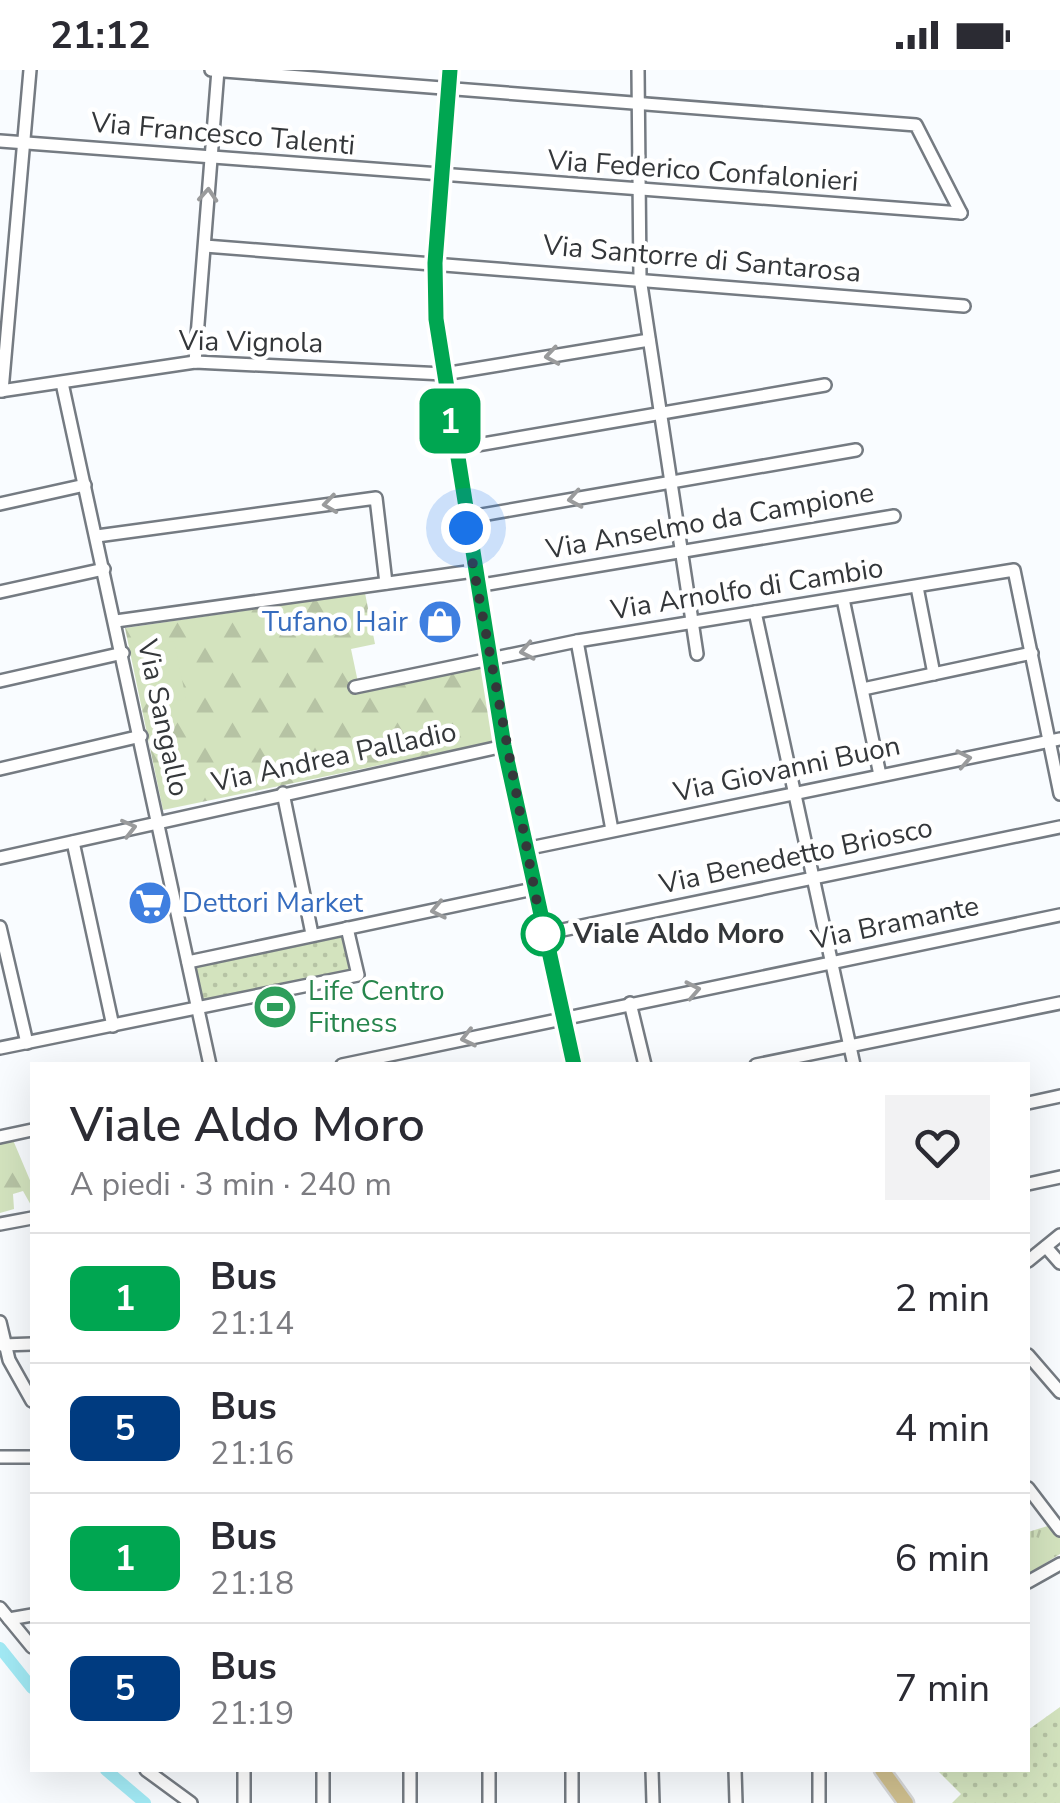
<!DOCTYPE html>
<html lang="it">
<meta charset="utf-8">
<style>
body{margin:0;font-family:"Nunito Sans",sans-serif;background:#f2f2f3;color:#2b2b33;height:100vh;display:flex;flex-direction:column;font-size:38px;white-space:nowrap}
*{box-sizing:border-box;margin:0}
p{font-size:32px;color:#7c7c81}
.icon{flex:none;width:55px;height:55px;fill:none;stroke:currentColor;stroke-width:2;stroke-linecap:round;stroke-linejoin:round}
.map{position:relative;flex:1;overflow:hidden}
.drawer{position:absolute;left:30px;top:992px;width:1000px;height:710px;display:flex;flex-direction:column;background:#fff;border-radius:0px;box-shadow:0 10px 40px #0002}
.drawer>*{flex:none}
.badge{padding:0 20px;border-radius:15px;font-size:35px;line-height:65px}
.you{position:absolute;width:50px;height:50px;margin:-25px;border:8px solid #fff;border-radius:50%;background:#1a73e8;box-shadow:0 0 0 15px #1a73e833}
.map>.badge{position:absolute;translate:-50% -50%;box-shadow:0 0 0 5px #fff}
.round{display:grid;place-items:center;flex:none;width:105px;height:105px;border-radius:0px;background:#f2f2f3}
.summary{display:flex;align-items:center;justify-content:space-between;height:170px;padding:0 40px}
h1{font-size:48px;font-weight:600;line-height:75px}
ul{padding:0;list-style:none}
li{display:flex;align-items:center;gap:30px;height:130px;padding:0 40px;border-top:2px solid #e1e1e2}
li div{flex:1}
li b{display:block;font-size:38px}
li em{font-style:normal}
li .badge{min-width:110px;font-weight:700;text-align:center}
.status{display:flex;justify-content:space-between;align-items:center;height:70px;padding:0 50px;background:#fff;direction:ltr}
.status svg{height:28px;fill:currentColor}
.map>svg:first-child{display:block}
</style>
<div class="status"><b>21:12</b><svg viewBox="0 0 49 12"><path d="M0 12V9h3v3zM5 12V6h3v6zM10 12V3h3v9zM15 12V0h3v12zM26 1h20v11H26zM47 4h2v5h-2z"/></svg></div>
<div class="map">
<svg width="1060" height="1733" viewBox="0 0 1060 1733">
<defs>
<pattern id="grass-tufts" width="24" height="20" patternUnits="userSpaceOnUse" patternTransform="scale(2.5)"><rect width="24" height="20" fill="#d3e3be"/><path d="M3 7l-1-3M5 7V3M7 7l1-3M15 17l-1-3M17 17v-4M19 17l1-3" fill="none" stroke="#b6c3a4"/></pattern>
<pattern id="forest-firs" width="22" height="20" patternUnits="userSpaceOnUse" patternTransform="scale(2.5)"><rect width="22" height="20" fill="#d3e3be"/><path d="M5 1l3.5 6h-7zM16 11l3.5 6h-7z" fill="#b6c3a4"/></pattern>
<pattern id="park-dots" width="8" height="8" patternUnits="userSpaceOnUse" patternTransform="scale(2.5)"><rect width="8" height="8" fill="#d3e3be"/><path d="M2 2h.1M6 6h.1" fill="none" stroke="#b6c3a4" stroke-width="1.8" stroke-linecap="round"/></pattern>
</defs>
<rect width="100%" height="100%" fill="#f9fcff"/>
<path fill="url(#grass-tufts)" d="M 1051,1455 L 1060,1466 L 1060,1484 L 1028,1504 L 1028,1462 Z"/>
<g fill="url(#forest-firs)">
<path d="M 365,523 L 375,574 L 351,579 L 359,617 L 482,594 L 496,671 L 163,740 L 125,558 Z"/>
<path d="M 13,1070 L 32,1115 L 32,1137 L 23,1121 L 13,1124 L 14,1139 L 0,1143 L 0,1073 Z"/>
</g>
<g fill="url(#park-dots)">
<path d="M 344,863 L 353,901 L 203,931 L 194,897 Z"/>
<path d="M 1060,1637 L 1060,1733 L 952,1733 L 961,1724 L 937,1700 L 1028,1700 L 1028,1660 Z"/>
</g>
<path fill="#d3e3be" d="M 174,571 L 186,629 L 154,635 L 141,578 Z"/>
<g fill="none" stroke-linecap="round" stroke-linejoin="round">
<g stroke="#a2eaf5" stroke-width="12">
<path d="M 0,1578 L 32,1618"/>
<path d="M 106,1700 L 145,1733"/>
</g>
<defs>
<g id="minor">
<path d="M 211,0 L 916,55 L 961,143"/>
<path d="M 638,0 L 640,208 L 697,584"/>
<path d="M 0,71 L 961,143"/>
<path d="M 205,176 L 964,236"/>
<path d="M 195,292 L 218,0"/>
<path d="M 62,313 L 210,995"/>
<path d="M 0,321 L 195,292 L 444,304 L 649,270"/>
<path d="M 2,321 L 30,0"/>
<path d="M 454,379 L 825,315"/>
<path d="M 0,434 L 85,415"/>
<path d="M 464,448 L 856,380"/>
<path d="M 97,466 L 376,428 L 386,513"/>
<path d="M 476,516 L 894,446"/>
<path d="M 917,517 L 934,604"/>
<path d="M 0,522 L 104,499"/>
<path d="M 843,529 L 880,705"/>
<path d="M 755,542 L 854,995"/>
<path d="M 116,551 L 474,501"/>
<path d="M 577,571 L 612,760"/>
<path d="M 0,611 L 123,583"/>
<path d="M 355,617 L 577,571 L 1014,500 L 1060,724"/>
<path d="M 863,619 L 1032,583"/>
<path d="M 0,699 L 141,666"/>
<path d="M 283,723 L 312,864"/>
<path d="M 73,772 L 113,956"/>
<path d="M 525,779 L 1060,669"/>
<path d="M 0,788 L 504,676"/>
<path d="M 0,857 L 27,973"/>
<path d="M 543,864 L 1060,757"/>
<path d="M 188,892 L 533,819"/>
<path d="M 630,933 L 645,995"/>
<path d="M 0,978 L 358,905 L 347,858"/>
<path d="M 342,995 L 1060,845"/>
<path d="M 756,995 L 1060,933"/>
<path d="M 1028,1033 L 1060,1026"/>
<path d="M 0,1067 L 32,1060"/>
<path d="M 1028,1114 L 1060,1107"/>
<path d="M 0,1154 L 32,1148"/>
<path d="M 1046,1177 L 1060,1193"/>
<path d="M 1028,1191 L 1060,1165"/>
<path d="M 0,1252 L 9,1290 L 32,1331"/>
<path d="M 2,1275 L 32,1274"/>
<path d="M 1028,1285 L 1060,1322"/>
<path d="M 0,1387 L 32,1387"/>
<path d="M 1028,1418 L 1060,1460"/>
<path d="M 1028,1512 L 1060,1494"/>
<path d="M 0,1538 L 32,1577"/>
<path d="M 9,1549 L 32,1545"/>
<path d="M 146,1700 L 191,1733"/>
<path d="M 244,1700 L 244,1733"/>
<path d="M 323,1700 L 323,1733"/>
<path d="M 410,1700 L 410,1733"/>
<path d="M 489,1700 L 489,1733"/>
<path d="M 572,1700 L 572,1733"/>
<path d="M 652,1700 L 653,1733"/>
<path d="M 735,1700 L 736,1733"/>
<path d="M 819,1700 L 819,1733"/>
</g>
<g id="major">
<path d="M 450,0 L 435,193 L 436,249 L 504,676 L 574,995"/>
<path d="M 882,1700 L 906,1733"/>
</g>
</defs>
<use href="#minor" stroke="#757b82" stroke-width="16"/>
<use href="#major" stroke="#d6d7d8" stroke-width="19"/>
<use href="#minor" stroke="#fff" stroke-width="11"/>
<use href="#major" stroke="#cebe8d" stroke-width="14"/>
</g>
<defs><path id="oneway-chevron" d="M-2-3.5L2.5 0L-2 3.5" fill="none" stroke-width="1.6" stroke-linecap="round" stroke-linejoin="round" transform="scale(2.5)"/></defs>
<g stroke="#9a9b9c">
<use href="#oneway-chevron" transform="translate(208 125) rotate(-86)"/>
<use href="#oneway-chevron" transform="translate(552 286) rotate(171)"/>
<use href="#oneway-chevron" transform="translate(575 429) rotate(170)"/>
<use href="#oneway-chevron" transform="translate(330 434) rotate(172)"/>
<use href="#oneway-chevron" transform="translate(527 581) rotate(169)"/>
<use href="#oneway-chevron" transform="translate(964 689) rotate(-11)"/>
<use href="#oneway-chevron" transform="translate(129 758) rotate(-14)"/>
<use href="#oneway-chevron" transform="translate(438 840) rotate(168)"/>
<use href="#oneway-chevron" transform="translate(693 920) rotate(-11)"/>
<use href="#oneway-chevron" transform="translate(468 968) rotate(167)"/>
</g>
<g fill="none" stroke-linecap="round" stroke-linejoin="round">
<defs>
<path id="line" d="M 450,0 L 435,193 L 436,249 L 504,676 L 574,995"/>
</defs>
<use href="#line" stroke="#fff" stroke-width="22"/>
<use href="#line" stroke="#00a651" stroke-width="15"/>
<path stroke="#34373a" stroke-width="10" stroke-dasharray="0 18" d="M 466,458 L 543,864"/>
</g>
<defs>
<symbol id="shop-disc" viewBox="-11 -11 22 22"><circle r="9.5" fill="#3f7fe0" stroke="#fff"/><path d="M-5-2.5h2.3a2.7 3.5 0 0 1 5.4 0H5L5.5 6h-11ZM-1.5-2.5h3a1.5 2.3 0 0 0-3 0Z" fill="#fff"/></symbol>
<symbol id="supermarket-disc" viewBox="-11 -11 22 22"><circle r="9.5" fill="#3f7fe0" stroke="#fff"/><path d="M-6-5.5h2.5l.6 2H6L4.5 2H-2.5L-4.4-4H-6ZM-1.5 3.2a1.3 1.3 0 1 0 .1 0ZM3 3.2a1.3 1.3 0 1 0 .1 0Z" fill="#fff"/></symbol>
<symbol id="stadium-disc" viewBox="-11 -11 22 22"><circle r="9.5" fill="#2e9e5b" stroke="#fff"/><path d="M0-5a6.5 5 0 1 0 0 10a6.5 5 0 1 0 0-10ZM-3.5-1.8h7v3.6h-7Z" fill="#fff"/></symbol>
</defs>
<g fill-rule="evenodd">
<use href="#shop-disc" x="415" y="527" width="50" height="50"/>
<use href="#supermarket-disc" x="125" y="808" width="50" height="50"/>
<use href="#stadium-disc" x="250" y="912" width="50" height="50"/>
</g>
<circle fill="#fff" stroke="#00a651" stroke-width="5" cx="543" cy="864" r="20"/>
<g text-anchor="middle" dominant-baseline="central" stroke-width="9" stroke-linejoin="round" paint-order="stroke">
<g font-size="28" fill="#34373a" stroke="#fff">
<text transform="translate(223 64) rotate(5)">Via Francesco Talenti</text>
<text transform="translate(703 101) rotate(4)">Via Federico Confalonieri</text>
<text transform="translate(702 189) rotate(5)">Via Santorre di Santarosa</text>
<text transform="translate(251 272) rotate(1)">Via Vignola</text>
<text transform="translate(710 451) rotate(-10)">Via Anselmo da Campione</text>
<text transform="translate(747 519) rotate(-9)">Via Arnolfo di Cambio</text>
<text transform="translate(163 648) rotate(78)">Via Sangallo</text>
<text transform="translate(334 687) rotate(-12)">Via Andrea Palladio</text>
<text transform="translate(787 699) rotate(-12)">Via Giovanni Buon</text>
<text transform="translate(796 786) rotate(-12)">Via Benedetto Briosco</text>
<text transform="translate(895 853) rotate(-12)">Via Bramante</text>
</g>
<g font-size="28" fill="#366cbe" stroke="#fff" text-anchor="end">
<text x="408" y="552">Tufano Hair</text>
<text x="182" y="833" text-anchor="start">Dettori Market</text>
</g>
<g font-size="28" font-weight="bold" fill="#34373a" stroke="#fff" text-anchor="start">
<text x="573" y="864">Viale Aldo Moro</text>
</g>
<g font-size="28" fill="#27864d" stroke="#fff" text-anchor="start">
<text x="308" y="921">Life Centro<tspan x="308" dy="32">Fitness</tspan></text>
</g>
</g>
</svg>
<div class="you" style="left:466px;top:458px"></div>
<b class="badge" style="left:450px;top:351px;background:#00a651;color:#fff">1</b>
<section class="drawer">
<div class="summary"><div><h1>Viale Aldo Moro</h1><p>A piedi · 3 min · 240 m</p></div><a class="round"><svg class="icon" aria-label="heart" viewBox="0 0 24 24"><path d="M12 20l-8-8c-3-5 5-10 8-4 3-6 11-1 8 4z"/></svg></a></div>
<ul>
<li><span class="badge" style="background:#00a651;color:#fff">1</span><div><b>Bus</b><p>21:14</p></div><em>2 min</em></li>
<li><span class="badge" style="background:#003b80;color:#fff">5</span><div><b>Bus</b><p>21:16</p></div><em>4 min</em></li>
<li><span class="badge" style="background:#00a651;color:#fff">1</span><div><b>Bus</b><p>21:18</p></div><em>6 min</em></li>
<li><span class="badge" style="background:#003b80;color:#fff">5</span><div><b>Bus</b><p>21:19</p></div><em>7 min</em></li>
</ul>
</section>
</div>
